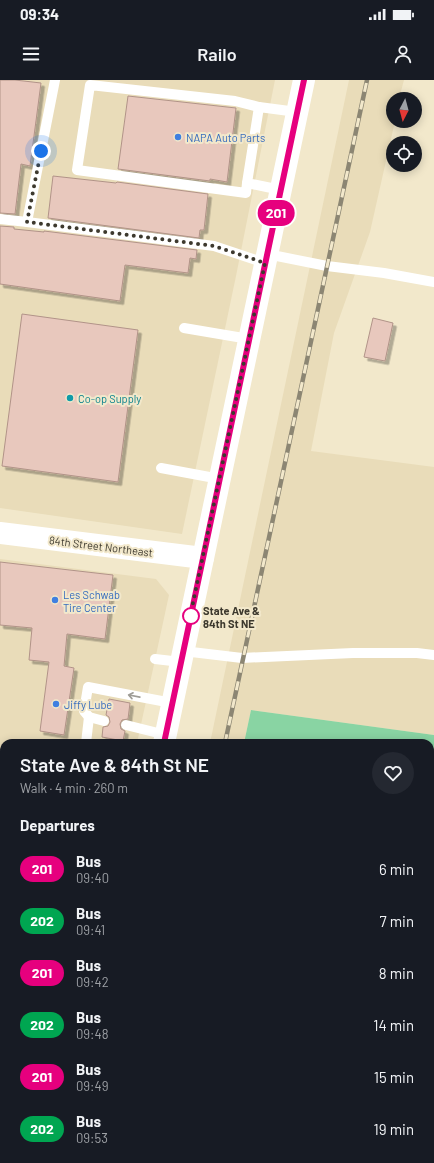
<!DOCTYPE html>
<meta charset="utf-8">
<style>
body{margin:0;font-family:Barlow,sans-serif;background:#242831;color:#f1f3f6;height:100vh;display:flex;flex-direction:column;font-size:15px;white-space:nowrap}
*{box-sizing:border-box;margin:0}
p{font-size:13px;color:#9ea1a6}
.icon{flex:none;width:22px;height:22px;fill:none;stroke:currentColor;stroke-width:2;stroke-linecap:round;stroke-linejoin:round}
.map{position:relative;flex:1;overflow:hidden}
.panel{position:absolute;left:0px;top:659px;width:434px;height:424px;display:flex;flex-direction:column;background:#171b24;border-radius:12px 12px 0 0;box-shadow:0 2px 10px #0003}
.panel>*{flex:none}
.badge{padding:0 8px;border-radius:13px;font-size:14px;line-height:26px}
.needle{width:26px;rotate:186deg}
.controls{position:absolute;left:386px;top:12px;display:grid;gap:8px}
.controls a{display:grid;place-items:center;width:36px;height:36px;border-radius:50%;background:#171b24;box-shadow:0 2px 10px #0003;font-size:20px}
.you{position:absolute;width:20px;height:20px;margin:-10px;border:3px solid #fff;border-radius:50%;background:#1a73e8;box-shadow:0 0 0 6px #1a73e833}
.map>.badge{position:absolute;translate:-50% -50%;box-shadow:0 0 0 2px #fff}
h2{padding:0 20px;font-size:15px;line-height:36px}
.round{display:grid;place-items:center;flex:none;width:42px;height:42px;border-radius:21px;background:#242831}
.headline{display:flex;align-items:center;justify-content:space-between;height:68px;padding:0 20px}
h1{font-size:19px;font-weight:600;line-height:30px}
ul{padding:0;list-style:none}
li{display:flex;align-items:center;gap:12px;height:52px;padding:0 20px}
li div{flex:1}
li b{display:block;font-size:15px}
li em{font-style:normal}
li .badge{min-width:44px;font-weight:700;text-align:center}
.status{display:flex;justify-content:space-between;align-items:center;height:28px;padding:0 20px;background:#171b24;direction:ltr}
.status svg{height:11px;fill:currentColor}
header{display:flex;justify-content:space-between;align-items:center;height:52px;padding:0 20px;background:#171b24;font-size:18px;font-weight:600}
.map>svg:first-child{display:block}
</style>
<div class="status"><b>09:34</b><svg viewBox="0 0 49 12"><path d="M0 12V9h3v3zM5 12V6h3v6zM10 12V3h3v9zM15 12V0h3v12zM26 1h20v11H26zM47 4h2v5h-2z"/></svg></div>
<header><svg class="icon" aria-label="menu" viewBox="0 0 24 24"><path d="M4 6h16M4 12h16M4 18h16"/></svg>Railo<svg class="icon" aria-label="person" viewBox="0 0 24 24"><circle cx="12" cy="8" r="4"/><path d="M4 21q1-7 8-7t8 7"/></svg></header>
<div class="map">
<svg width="434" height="1083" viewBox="0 0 434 1083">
<defs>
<filter id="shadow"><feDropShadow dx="3.5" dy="3.5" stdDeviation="0" flood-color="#0004"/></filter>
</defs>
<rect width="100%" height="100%" fill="#f2e8cb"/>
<g fill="#e9dcb9">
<path d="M 0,0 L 275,0 L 236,196 L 182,454 L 0,428 Z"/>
<path d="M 349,0 L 404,0 L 399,19 L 393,19 L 393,41 L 395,41 L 370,152 L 334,253 L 311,371 L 434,387 L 434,655 L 251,630 L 244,663 L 210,663 Z"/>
<path d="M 0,479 L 156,499 L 169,515 L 137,663 L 4,663 L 4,705 L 0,705 Z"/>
<path d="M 122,1079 L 164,1079 L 163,1083 L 121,1083 Z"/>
<path d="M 197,1079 L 288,1079 L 259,1083 L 197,1083 Z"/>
</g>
<g fill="#89d4a3">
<path d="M 251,630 L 434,655 L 434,1051 L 430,1051 L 430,663 L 244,663 Z"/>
<path d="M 288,1079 L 389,1079 L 434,1083 L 259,1083 Z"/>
</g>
<g fill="#e8c8bd" stroke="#b19388" filter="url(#shadow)">
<path d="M 0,0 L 15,0 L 41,3 L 30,86 L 21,84 L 15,134 L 0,133 Z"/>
<path d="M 128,16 L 236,28 L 227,102 L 210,99 L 210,101 L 118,89 Z"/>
<path d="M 53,96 L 116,103 L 117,102 L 208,114 L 204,150 L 200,150 L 199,158 L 48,138 Z"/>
<path d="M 0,146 L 14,147 L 14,149 L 44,152 L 44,151 L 197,170 L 196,179 L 190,178 L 188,193 L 125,185 L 120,221 L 0,204 Z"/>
<path d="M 22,234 L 138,250 L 118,402 L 2,386 Z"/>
<path d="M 373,238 L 393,243 L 385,281 L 364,277 Z"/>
<path d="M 0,482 L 113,495 L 105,559 L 67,554 L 64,586 L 74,588 L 64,655 L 40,651 L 49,582 L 29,580 L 32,548 L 0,545 Z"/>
<path d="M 109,619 L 130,623 L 128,639 L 122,640 L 120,644 L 121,649 L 125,651 L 123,661 L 102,657 L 103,647 L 108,646 L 110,642 L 109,637 L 106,635 Z"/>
</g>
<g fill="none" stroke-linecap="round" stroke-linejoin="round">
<g stroke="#fff" stroke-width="10">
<path d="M 247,103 L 246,113 L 77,90 L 90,5 L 235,21 L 259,27"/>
<path d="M 281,110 L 247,103 L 259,27 L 297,32"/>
<path d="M 0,139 L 27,142 L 55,0"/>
<path d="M 27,142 L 214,166 L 265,183"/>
<path d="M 267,174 L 327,186 L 384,193 L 434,202"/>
<path d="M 184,248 L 249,259"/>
<path d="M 161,388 L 220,399"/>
<path d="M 183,571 L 242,578 L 353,573 L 417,573 L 434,575"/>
<path d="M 155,579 L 181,582"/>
<path d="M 104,641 L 89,637 L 84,631 L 88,607 L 172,623"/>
<path d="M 126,645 L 166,655"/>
<path d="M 86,663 L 89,637"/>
<path d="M 0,678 L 4,678"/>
<path d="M 0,783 L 1,785 L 4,786"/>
<path d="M 0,859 L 4,859"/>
<path d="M 430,1069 L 434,1070"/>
<path d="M 230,1083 L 232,1079"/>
</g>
<path stroke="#fff" stroke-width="22" d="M 0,453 L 203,478"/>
<g stroke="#fff" stroke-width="22">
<path d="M 164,663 L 304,0"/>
<path d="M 76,1083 L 77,1079"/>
</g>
<defs>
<g id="rail">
<path d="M 225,663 L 367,0"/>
<path d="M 136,1083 L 137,1079"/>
</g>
</defs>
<use href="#rail" stroke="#8c8673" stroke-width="4.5"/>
<use href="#rail" stroke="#f2e8cb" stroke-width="3" stroke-dasharray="9" stroke-linecap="butt"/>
</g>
<defs><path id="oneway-shaft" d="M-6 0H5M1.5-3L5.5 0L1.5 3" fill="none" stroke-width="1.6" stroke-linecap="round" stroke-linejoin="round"/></defs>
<use stroke="#9e9c96" href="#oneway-shaft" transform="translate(134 616) rotate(-169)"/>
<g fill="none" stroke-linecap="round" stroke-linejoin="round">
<defs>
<path id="line" d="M 164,663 L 304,0"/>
</defs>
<use href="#line" stroke="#fff" stroke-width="9"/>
<use href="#line" stroke="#e6007e" stroke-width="6"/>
<path stroke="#3d392e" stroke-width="4" stroke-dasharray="0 7.2" d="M 41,71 L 27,142 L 214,166 L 265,183 L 190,537 L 191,536"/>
</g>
<g fill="#3f7fe0" stroke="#f2e8cb" stroke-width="1.5">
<circle cx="178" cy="57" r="4"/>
<circle cx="55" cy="520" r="4"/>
<circle cx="56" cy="624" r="4"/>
</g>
<circle fill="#0f9aa8" stroke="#f2e8cb" stroke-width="1.5" cx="70" cy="318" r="4"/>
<circle fill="#fff" stroke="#e6007e" stroke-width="2" cx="191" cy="536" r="8"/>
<g text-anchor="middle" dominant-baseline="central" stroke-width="4" stroke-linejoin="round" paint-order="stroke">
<g font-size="11" fill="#366cbe" stroke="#f2e8cb" text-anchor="start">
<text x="186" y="57">NAPA Auto Parts</text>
<text x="63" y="514">Les Schwab<tspan x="63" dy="13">Tire Center</tspan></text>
<text x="64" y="624">Jiffy Lube</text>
</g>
<g font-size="11" fill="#0d838f" stroke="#f2e8cb" text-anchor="start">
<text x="78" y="318">Co-op Supply</text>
</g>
<g font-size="11" fill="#3d392e" stroke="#f2e8cb">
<text transform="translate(101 466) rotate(7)">84th Street Northeast</text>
</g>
<g font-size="11" font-weight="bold" fill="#3d392e" stroke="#f2e8cb" text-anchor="start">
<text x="203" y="530">State Ave &amp;<tspan x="203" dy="13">84th St NE</tspan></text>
</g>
</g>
</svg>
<div class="controls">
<a><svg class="needle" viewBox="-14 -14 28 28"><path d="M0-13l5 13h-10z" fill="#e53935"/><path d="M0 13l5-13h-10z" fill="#9ea1a6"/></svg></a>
<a><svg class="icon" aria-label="locate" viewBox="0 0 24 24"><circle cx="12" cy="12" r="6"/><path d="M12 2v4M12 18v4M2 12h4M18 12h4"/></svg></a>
</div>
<div class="you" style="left:41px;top:71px"></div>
<b class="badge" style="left:276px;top:133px;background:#e6007e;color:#fff">201</b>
<section class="panel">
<div class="headline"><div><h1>State Ave &amp; 84th St NE</h1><p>Walk · 4 min · 260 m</p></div><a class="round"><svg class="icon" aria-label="heart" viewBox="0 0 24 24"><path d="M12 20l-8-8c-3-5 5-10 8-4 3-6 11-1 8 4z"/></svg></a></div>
<h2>Departures</h2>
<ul>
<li><span class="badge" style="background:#e6007e;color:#fff">201</span><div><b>Bus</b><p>09:40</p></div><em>6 min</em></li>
<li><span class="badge" style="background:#00a651;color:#fff">202</span><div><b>Bus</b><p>09:41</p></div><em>7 min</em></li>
<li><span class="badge" style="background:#e6007e;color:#fff">201</span><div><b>Bus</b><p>09:42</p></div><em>8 min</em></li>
<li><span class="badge" style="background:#00a651;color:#fff">202</span><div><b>Bus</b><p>09:48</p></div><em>14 min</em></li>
<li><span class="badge" style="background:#e6007e;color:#fff">201</span><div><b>Bus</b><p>09:49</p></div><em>15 min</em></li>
<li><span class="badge" style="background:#00a651;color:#fff">202</span><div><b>Bus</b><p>09:53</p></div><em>19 min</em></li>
</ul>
</section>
</div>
